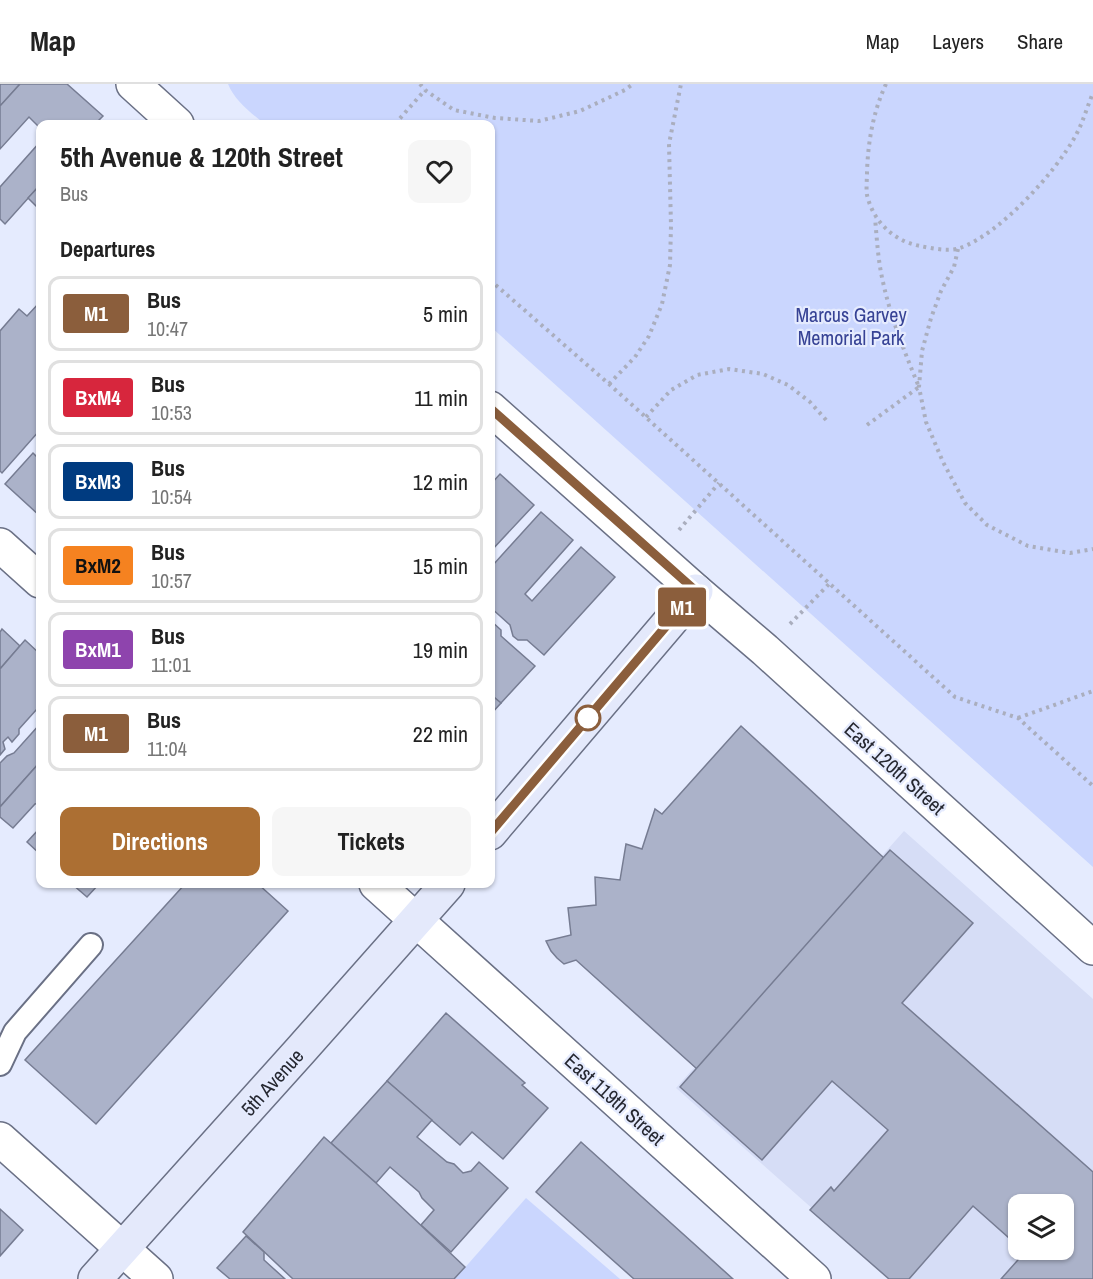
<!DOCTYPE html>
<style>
body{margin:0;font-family:"Archivo Narrow",sans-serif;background:#f6f6f6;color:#222;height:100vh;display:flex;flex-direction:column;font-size:22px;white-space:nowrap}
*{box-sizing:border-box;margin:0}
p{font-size:20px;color:#767676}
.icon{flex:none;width:33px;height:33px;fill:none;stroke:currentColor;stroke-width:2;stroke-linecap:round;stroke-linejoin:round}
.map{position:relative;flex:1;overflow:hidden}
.sheet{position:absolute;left:36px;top:36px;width:459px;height:768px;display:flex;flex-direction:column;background:#fff;border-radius:12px;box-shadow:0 2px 4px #0004}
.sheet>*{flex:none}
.badge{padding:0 12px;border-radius:4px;font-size:21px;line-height:39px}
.tools{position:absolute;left:1008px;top:1110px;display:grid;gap:12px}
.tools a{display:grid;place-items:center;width:66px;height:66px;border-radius:12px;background:#fff;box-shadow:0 2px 4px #0004;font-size:30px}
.map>.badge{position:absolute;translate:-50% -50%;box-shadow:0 0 0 3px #fff}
h2{padding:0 24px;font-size:22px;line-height:54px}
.round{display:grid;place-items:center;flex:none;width:63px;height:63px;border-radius:12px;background:#f6f6f6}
.overview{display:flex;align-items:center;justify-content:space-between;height:102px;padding:0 24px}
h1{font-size:28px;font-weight:700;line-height:45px}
.primary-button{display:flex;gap:12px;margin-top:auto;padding:12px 24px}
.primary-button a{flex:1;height:69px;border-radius:12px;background:#ac6f33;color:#fff;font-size:24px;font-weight:700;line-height:69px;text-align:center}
.primary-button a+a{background:#f6f6f6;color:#222}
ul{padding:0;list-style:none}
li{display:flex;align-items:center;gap:18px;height:75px;margin:0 12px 9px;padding:0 12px;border:3px solid #e0e0e0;border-radius:12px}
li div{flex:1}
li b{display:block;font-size:22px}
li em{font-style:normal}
li .badge{min-width:66px;font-weight:700;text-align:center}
header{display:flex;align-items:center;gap:36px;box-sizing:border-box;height:84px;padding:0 30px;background:#fff;border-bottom:2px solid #e0e0e0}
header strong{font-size:28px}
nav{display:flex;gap:33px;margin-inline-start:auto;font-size:21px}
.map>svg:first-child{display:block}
</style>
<header>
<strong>Map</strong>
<nav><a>Map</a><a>Layers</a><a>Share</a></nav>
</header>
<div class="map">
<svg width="1093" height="1195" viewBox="0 0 1093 1195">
<rect width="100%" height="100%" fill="#e5ebfe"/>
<path fill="#d6ddf6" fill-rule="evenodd" d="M 904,747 L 1093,915 L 1093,1195 L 892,1195 L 676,1004 ZM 1018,1120 L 1064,1120 L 1064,1166 L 1018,1166 Z"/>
<g fill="#cad6fe">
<path d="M 228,0 L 1093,0 L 1093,783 L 491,243 L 490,40 L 265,40 C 251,29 235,17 228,0 Z"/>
<path d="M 526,1114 L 620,1195 L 455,1195 Z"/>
</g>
<g fill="#abb2c9" stroke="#767c92" stroke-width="1.5">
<path d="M 0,0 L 20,0 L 0,22 Z"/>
<path d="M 20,0 L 67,0 L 103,32 L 95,40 L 40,40 L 40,44 L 29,33 L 0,65 L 0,22 Z"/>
<path d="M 40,58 L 40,101 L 5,140 L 0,135 L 0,103 Z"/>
<path d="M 40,101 L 40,126 L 28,114 Z"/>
<path d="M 39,219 L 40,221 L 40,346 L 2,389 L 0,387 L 0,247 L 19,225 L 27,232 Z"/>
<path d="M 33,369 L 40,376 L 40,432 L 5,400 Z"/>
<path d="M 500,390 L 534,421 L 490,468 L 490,401 Z"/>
<path d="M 541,428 L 573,456 L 525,510 L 532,517 L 581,463 L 615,493 L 544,571 L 527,556 L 518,556 L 513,552 L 510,541 L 490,523 L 490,478 L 493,481 Z"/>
<path d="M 490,536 L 501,546 L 501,552 L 535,582 L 501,619 L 490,610 Z"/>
<path d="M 2,545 L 20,562 L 0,585 L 0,548 Z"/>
<path d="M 25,556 L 40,570 L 40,625 L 37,625 L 19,645 L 19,650 L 12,658 L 8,653 L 3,658 L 5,665 L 0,671 L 0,585 Z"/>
<path d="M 490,610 L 501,619 L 490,631 Z"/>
<path d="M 40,640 L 40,678 L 0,723 L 0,679 L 7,672 L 14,669 Z"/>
<path d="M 741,642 L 884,774 L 697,985 L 576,876 L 564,880 L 557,874 L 551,867 L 546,857 L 571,851 L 568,824 L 596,821 L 595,793 L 620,796 L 626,760 L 642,765 L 655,725 L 662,730 Z"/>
<path d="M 40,678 L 40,719 L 35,720 L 13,744 L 0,733 L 0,723 Z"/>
<path d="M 40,744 L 40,770 L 27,758 Z"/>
<path d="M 890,766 L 973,839 L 902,919 L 1093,1088 L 1093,1195 L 1001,1195 L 1025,1168 L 1022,1166 L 1064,1166 L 1064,1120 L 1018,1120 L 1018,1162 L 973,1122 L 909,1195 L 889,1195 L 810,1126 L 831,1103 L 834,1107 L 888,1046 L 832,997 L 762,1076 L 680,1003 Z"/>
<path d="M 72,800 L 99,800 L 87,813 Z"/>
<path d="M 185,800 L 258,800 L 288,827 L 96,1040 L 25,976 Z"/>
<path d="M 446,929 L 525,999 L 522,1001 L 548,1024 L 503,1075 L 472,1048 L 460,1061 L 387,997 Z"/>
<path d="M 387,997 L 432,1036 L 417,1053 L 447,1078 L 454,1080 L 463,1089 L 471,1087 L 479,1078 L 508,1104 L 451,1168 L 421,1141 L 434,1126 L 422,1114 L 419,1108 L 390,1083 L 376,1099 L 331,1059 Z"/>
<path d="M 324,1053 L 376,1099 L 465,1183 L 454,1195 L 293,1195 L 243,1148 Z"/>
<path d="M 581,1058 L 733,1195 L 634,1195 L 536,1108 Z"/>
<path d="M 0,1125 L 23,1146 L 0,1172 Z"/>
<path d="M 246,1152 L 264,1168 L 264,1176 L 285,1195 L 230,1195 L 217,1184 Z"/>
</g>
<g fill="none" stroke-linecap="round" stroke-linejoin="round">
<defs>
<path id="lane" d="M 0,980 L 15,948 L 91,861"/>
<g id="street">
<path d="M 133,0 L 177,40"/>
<path d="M 490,324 L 696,507 L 765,566 L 1093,864"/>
<path d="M 0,461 L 40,497"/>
<path d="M 376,800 L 814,1195"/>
<path d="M 0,1055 L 156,1195"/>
</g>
<g id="secondary">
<path d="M 490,749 L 696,507"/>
<path d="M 95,1195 L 300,967 L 448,800"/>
</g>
</defs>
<use href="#lane" stroke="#6a7085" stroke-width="26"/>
<use href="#street" stroke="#6a7085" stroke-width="36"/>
<use href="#secondary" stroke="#6a7085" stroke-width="36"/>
<g stroke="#aaaebe" stroke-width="4" stroke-dasharray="3 4.5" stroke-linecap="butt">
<path d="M 420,0 L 425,6 L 454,26 L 495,34 L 539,37 L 580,27 L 625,6 L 633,0"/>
<path d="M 886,0 C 873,28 868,58 867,88 C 867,96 866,104 867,111 C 873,137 893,157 920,162 C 931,164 948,168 960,164 C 1000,150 1056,88 1076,51 C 1083,38 1087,23 1093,9"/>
<path d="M 395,40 L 425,6"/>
<path d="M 958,165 L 954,183 L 941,207 L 931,234 L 922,267 L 919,303 L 926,338 L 943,378 L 965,419 L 987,441 L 1028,462 L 1070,469 L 1093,465"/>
<path d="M 490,196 L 609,300 L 955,613 L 1018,634 L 1093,702"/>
<path d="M 609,300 L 635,273 L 649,252 L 662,220 L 670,181 L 671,142 L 669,60 L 681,0"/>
<path d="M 646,333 L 671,306 L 697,291 L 729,285 L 763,290 L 788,301 L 810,318 L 827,337"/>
<path d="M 867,341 L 919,303 C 905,269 891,235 883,198 C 878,177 877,156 875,134"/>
<path d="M 679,446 L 719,399"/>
<path d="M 790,540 L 830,499"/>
<path d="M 1018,634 L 1093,607"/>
</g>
<use href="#lane" stroke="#fff" stroke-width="22"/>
<use href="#street" stroke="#fff" stroke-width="33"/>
<use href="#secondary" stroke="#e4e9fb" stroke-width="33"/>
</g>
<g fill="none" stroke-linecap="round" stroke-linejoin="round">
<defs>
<path id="line" d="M 490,324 L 696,507 L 490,749"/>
</defs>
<use href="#line" stroke="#fff" stroke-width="14"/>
<use href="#line" stroke="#8b5e3c" stroke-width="9"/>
</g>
<circle fill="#fff" stroke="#8b5e3c" stroke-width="3" cx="588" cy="634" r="12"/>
<g text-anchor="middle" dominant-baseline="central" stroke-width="4.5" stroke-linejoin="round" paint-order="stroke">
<g font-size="20" fill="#364295" stroke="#e5ebfe">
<text x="851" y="230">Marcus Garvey<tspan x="851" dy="23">Memorial Park</tspan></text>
</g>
<g font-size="20" fill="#262831" stroke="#e5ebfe">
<text transform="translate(895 684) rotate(42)">East 120th Street</text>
<text transform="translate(272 998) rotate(-48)">5th Avenue</text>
<text transform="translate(615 1015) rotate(42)">East 119th Street</text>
</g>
</g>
</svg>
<div class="tools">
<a><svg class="icon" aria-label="layers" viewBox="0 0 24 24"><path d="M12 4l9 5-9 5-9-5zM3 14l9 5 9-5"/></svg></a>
</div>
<b class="badge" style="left:682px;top:523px;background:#8b5e3c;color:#fff">M1</b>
<section class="sheet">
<div class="overview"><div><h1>5th Avenue &amp; 120th Street</h1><p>Bus</p></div><a class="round"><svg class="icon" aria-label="heart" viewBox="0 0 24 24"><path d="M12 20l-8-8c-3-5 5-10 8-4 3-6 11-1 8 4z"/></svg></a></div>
<h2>Departures</h2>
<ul>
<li><span class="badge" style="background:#8b5e3c;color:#fff">M1</span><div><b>Bus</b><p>10:47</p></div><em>5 min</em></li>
<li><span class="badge" style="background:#d7263d;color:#fff">BxM4</span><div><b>Bus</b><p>10:53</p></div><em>11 min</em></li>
<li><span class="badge" style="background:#003b80;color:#fff">BxM3</span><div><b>Bus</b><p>10:54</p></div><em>12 min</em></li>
<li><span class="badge" style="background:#f58220;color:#111">BxM2</span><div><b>Bus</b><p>10:57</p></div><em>15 min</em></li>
<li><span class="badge" style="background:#8e44ad;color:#fff">BxM1</span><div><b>Bus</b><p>11:01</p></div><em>19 min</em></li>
<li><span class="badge" style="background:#8b5e3c;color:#fff">M1</span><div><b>Bus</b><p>11:04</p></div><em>22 min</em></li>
</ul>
<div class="primary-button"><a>Directions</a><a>Tickets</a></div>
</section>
</div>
